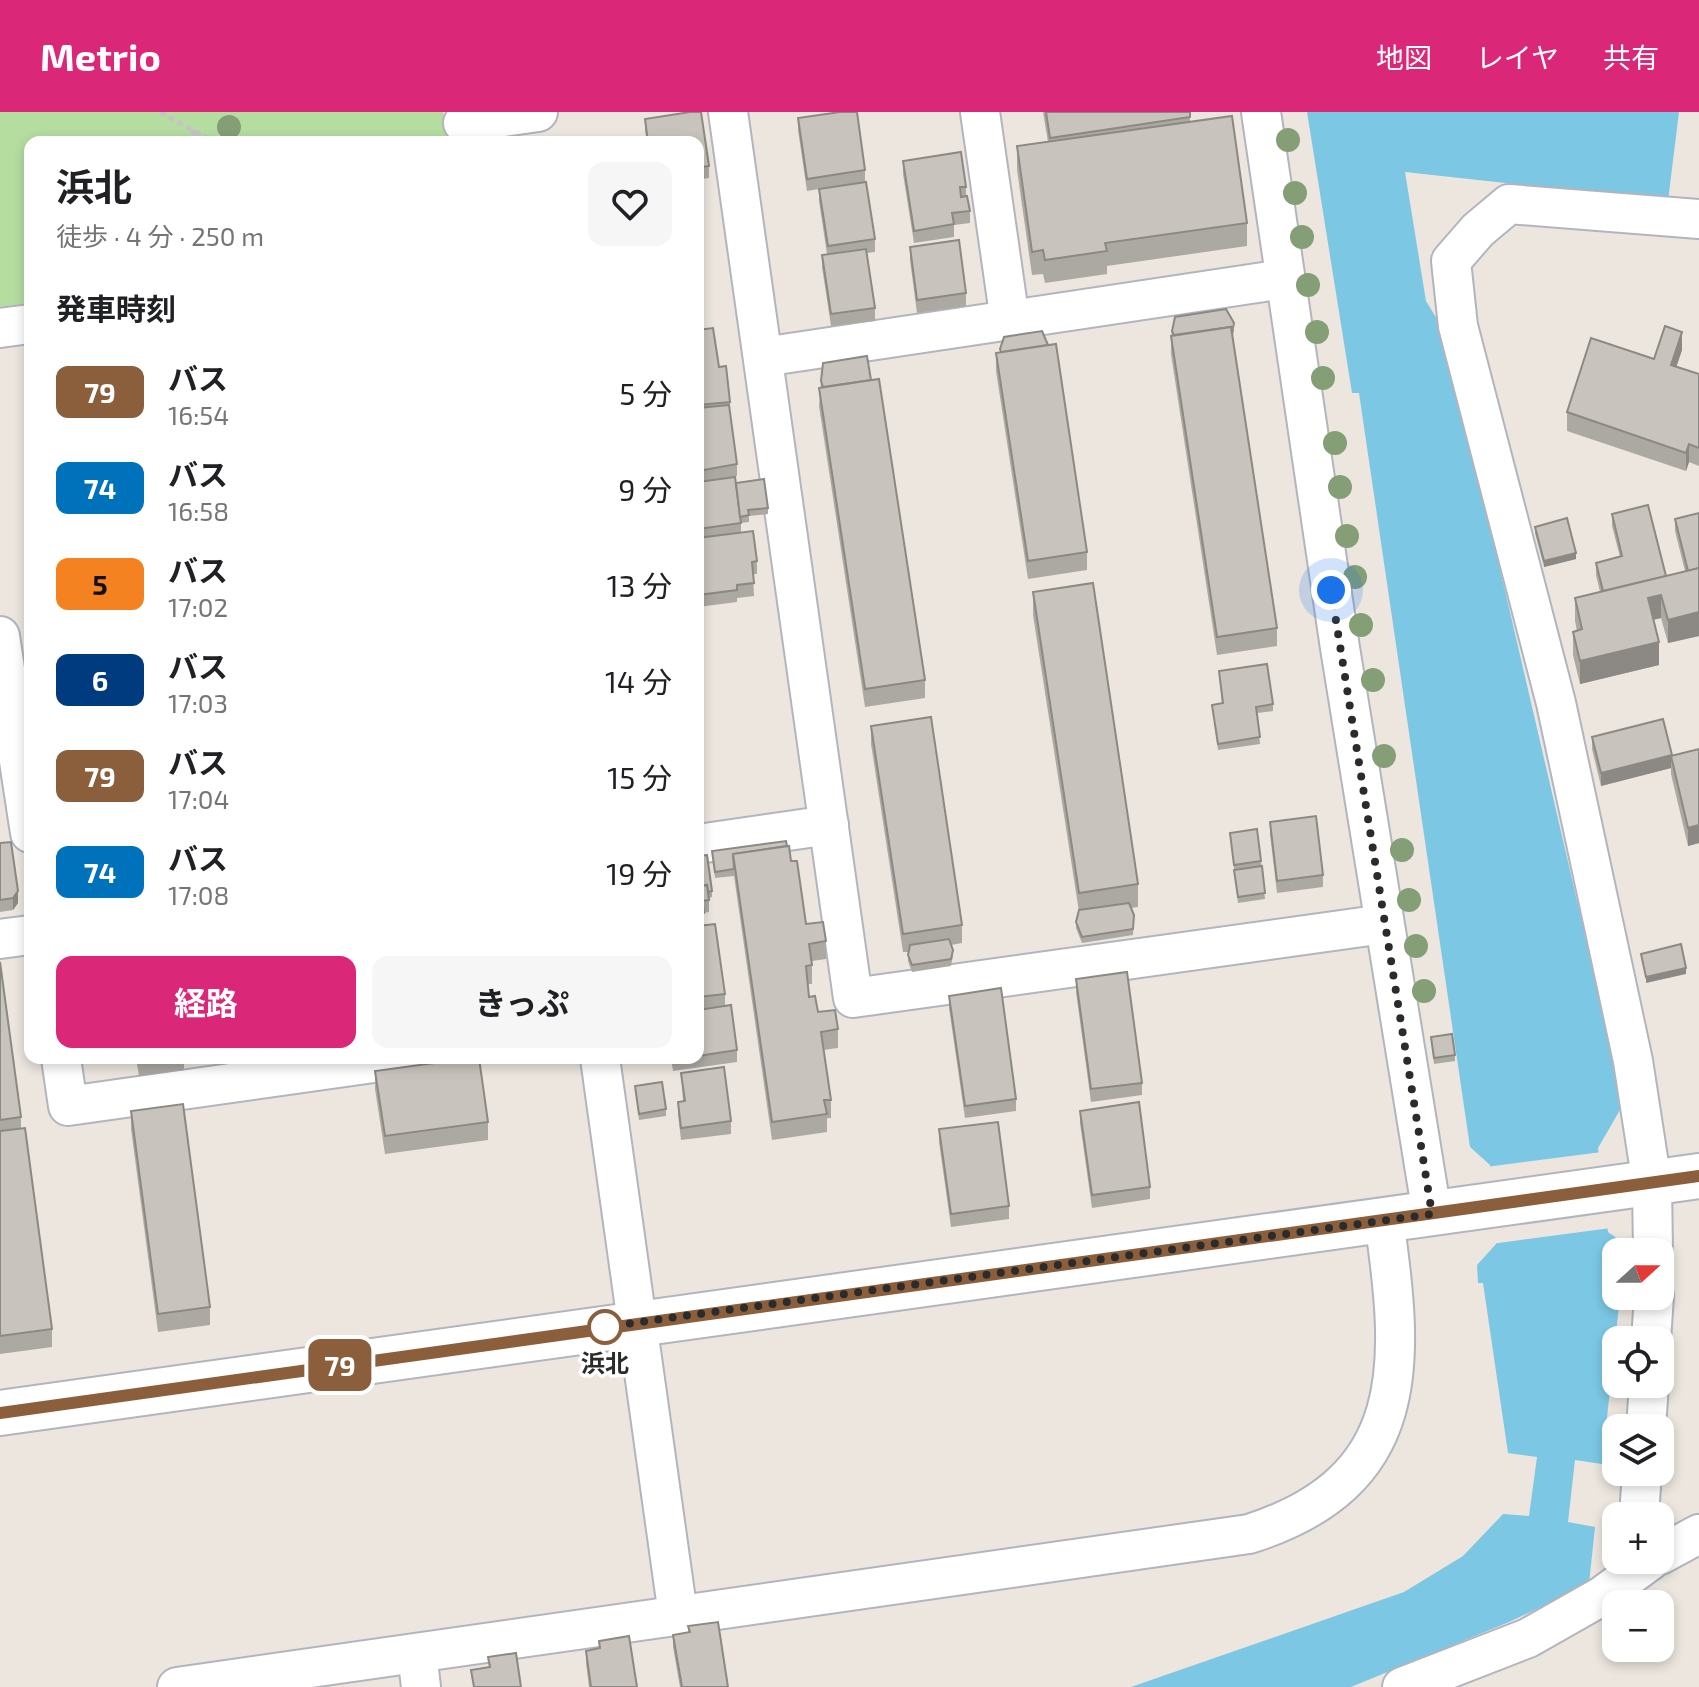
<!DOCTYPE html>
<html lang="ja">
<meta charset="utf-8">
<style>
body{margin:0;font-family:"Exo 2","Noto Sans JP",sans-serif;background:#f6f6f6;color:#202124;height:100vh;display:flex;flex-direction:column;font-size:30px;white-space:nowrap}
*{box-sizing:border-box;margin:0}
p{font-size:26px;color:#757577}
.icon{flex:none;width:44px;height:44px;fill:none;stroke:currentColor;stroke-width:2;stroke-linecap:round;stroke-linejoin:round}
.map{position:relative;flex:1;overflow:hidden}
.side{position:absolute;left:24px;top:24px;width:680px;height:928px;display:flex;flex-direction:column;background:#fff;border-radius:16px;box-shadow:0 4px 12px #0003}
.side>*{flex:none}
.badge{padding:0 16px;border-radius:12px;font-size:28px;line-height:52px}
.needle{width:52px;rotate:69deg}
.fabs{position:absolute;left:1602px;top:1126px;display:grid;gap:16px}
.fabs a{display:grid;place-items:center;width:72px;height:72px;border-radius:16px;background:#fff;box-shadow:0 4px 12px #0003;font-size:40px}
.you{position:absolute;width:40px;height:40px;margin:-20px;border:6px solid #fff;border-radius:50%;background:#1a73e8;box-shadow:0 0 0 12px #1a73e833}
.map>.badge{position:absolute;translate:-50% -50%;box-shadow:0 0 0 4px #fff}
h2{padding:0 32px;font-size:30px;line-height:72px}
.round{display:grid;place-items:center;flex:none;width:84px;height:84px;border-radius:16px;background:#f6f6f6}
.overview{display:flex;align-items:center;justify-content:space-between;height:136px;padding:0 32px}
h1{font-size:38px;font-weight:700;line-height:60px}
.action{display:flex;gap:16px;margin-top:auto;padding:16px 32px}
.action a{flex:1;height:92px;border-radius:16px;background:#db2777;color:#fff;font-size:32px;font-weight:700;line-height:92px;text-align:center}
.action a+a{background:#f6f6f6;color:#202124}
ul{padding:0;list-style:none}
li{display:flex;align-items:center;gap:24px;height:96px;padding:0 32px}
li div{flex:1}
li b{display:block;font-size:30px}
li em{font-style:normal}
li .badge{min-width:88px;font-weight:700;text-align:center}
header{display:flex;align-items:center;gap:48px;box-sizing:border-box;height:112px;padding:0 40px;background:#db2777;color:#fff}
header strong{font-size:38px}
nav{display:flex;gap:44px;margin-inline-start:auto;font-size:28px}
.map>svg:first-child{display:block}
</style>
<header>
<strong>Metrio</strong>
<nav><a>地図</a><a>レイヤ</a><a>共有</a></nav>
</header>
<div class="map">
<svg width="1699" height="1575" viewBox="0 0 1699 1575">
<rect width="100%" height="100%" fill="#ece6df"/>
<path fill="#b5dda0" d="M 0,0 L 443,0 L 447,30 L 30,30 L 30,191 L 0,195 Z"/>
<path fill="#7cc8e4" d="M 1307,0 L 1679,0 L 1668,89 L 1405,60 L 1426,189 L 1445,220 L 1624,991 L 1598,1036 L 1608,1120 L 1625,1132 L 1624,1140 L 1616,1140 L 1616,1184 L 1620,1184 L 1602,1352 L 1575,1348 L 1568,1410 L 1595,1415 L 1589,1472 L 1509,1510 L 1351,1575 L 1131,1575 L 1404,1480 L 1463,1444 L 1503,1402 L 1529,1404 L 1537,1345 L 1508,1341 L 1483,1171 L 1478,1171 L 1477,1153 L 1496,1132 L 1490,1053 L 1470,1035 L 1359,281 L 1352,281 Z"/>
<path fill="#ece6df" d="M 1602,1040 L 1611,1116 L 1491,1132 L 1486,1055 Z"/>
<g fill="none" stroke-linecap="round" stroke-linejoin="round">
<defs>
<g id="minor">
<path d="M 728,0 L 853,886 L 1384,812"/>
<path d="M 980,0 L 1010,209"/>
<path d="M 1261,0 L 1340,536 L 1432,1102"/>
<path d="M 463,11 L 538,0"/>
<path d="M 0,216 L 30,212"/>
<path d="M 763,245 L 1284,167"/>
<path d="M 0,524 L 30,721"/>
<path d="M 698,732 L 829,713"/>
<path d="M 0,827 L 30,823"/>
<path d="M 61,946 L 68,994 L 409,946"/>
<path d="M 600,946 L 678,1503"/>
<path d="M 1653,1140 L 1652,1072 L 1633,949 L 1556,591 L 1458,214 L 1451,149 L 1478,118 L 1509,92 L 1699,107"/>
<path d="M 1651,1228 L 1654,1184"/>
<path d="M 1646,1316 L 1649,1272"/>
<path d="M 1639,1404 L 1642,1360"/>
<path d="M 1660,1443 L 1699,1422"/>
<path d="M 417,1541 L 421,1575"/>
<path d="M 177,1575 L 1249,1422 C 1413,1370 1405,1253 1384,1108"/>
<path d="M 1402,1575 L 1528,1526 L 1602,1484 L 1651,1448"/>
</g>
<path id="secondary" d="M 0,1301 L 1699,1064"/>
</defs>
<use href="#minor" stroke="#b2b5be" stroke-width="42"/>
<use href="#secondary" stroke="#b2b5be" stroke-width="48"/>
<g stroke="#c4c4c4" stroke-width="5" stroke-dasharray="6 4" stroke-linecap="butt">
<path d="M 160,0 L 214,30"/>
<path d="M 185,30 L 195,18"/>
</g>
<use href="#minor" stroke="#fff" stroke-width="38"/>
<use href="#secondary" stroke="#fff" stroke-width="44"/>
</g>
<g fill="#849e76">
<circle cx="229" cy="15" r="12"/>
<circle cx="1288" cy="28" r="12"/>
<circle cx="1295" cy="81" r="12"/>
<circle cx="1302" cy="125" r="12"/>
<circle cx="1308" cy="173" r="12"/>
<circle cx="1317" cy="220" r="12"/>
<circle cx="1323" cy="266" r="12"/>
<circle cx="1335" cy="331" r="12"/>
<circle cx="1340" cy="375" r="12"/>
<circle cx="1347" cy="424" r="12"/>
<circle cx="1355" cy="465" r="12"/>
<circle cx="1361" cy="513" r="12"/>
<circle cx="1373" cy="568" r="12"/>
<circle cx="1384" cy="644" r="12"/>
<circle cx="1402" cy="738" r="12"/>
<circle cx="1409" cy="788" r="12"/>
<circle cx="1416" cy="834" r="12"/>
<circle cx="1424" cy="879" r="12"/>
</g>
<g fill="#aca9a3">
<path d="M 690,0 L 701,0 L 709,54 L 709,66 L 702,67 L 703,84 L 698,84 L 698,30 L 647,30 L 645,19 L 645,7 Z"/>
<path d="M 1043,0 L 1190,0 L 1190,9 L 1247,111 L 1247,134 L 1107,154 L 1107,162 L 1045,171 L 1043,162 L 1032,163 L 1017,58 L 1017,34 L 1048,30 Z"/>
<path d="M 798,6 L 865,58 L 865,71 L 875,127 L 875,140 L 867,141 L 875,196 L 875,209 L 831,214 L 822,155 L 822,143 L 827,142 L 819,89 L 819,77 L 807,79 L 798,18 Z"/>
<path d="M 903,49 L 966,75 L 966,84 L 970,99 L 970,111 L 954,113 L 954,125 L 914,131 L 903,62 Z"/>
<path d="M 910,135 L 966,181 L 966,194 L 917,201 L 910,148 Z"/>
<path d="M 698,218 L 719,255 L 730,290 L 730,300 L 737,352 L 737,364 L 728,366 L 768,396 L 768,402 L 749,404 L 749,410 L 741,411 L 741,420 L 757,449 L 757,462 L 753,462 L 754,484 L 737,486 L 737,490 L 698,495 Z"/>
<path d="M 1234,218 L 1233,224 L 1277,516 L 1277,534 L 1217,543 L 1171,242 L 1171,224 L 1172,219 Z"/>
<path d="M 1000,237 L 1087,440 L 1087,458 L 1028,467 L 996,259 L 996,241 L 1000,240 Z"/>
<path d="M 1682,238 L 1676,255 L 1699,262 L 1699,354 L 1689,350 L 1686,359 L 1567,319 L 1567,300 L 1654,247 Z"/>
<path d="M 821,269 L 925,568 L 925,586 L 865,595 L 819,294 Z"/>
<path d="M 1699,401 L 1699,524 L 1668,531 L 1661,506 L 1653,508 L 1659,553 L 1580,572 L 1573,543 L 1573,520 L 1577,519 L 1575,509 L 1575,486 L 1600,480 L 1596,463 L 1596,451 L 1620,445 L 1612,414 L 1612,402 L 1666,464 L 1685,459 L 1675,419 L 1675,407 Z"/>
<path d="M 1535,415 L 1576,447 L 1544,455 L 1535,421 Z"/>
<path d="M 1033,480 L 1138,772 L 1138,795 L 1131,796 L 1134,803 L 1133,823 L 1082,831 L 1076,816 L 1076,810 L 1079,800 L 1033,503 Z"/>
<path d="M 1219,559 L 1273,592 L 1273,599 L 1257,601 L 1260,632 L 1218,638 L 1212,593 L 1222,592 Z"/>
<path d="M 871,614 L 962,813 L 962,831 L 951,833 L 953,844 L 951,854 L 912,860 L 908,849 L 908,840 L 903,840 L 871,632 Z"/>
<path d="M 1592,625 L 1672,643 L 1699,637 L 1699,731 L 1688,734 L 1671,662 L 1671,656 L 1601,674 L 1592,637 Z"/>
<path d="M 1270,710 L 1323,763 L 1323,775 L 1277,781 L 1270,722 Z"/>
<path d="M 1230,721 L 1261,749 L 1265,787 L 1238,791 Z"/>
<path d="M 0,731 L 18,791 L 13,798 L 0,800 Z"/>
<path d="M 712,739 L 791,749 L 806,812 L 826,829 L 826,847 L 812,849 L 812,872 L 808,872 L 809,885 L 818,900 L 838,917 L 838,936 L 823,938 L 831,988 L 831,1006 L 827,1006 L 827,1020 L 772,1028 L 734,764 L 715,766 Z"/>
<path d="M 698,744 L 712,779 L 712,785 L 709,786 L 709,800 L 704,801 L 704,813 L 698,814 Z"/>
<path d="M 698,814 L 725,882 L 725,894 L 698,897 Z"/>
<path d="M 0,850 L 21,1005 L 21,1017 L 52,1217 L 52,1235 L 0,1242 Z"/>
<path d="M 1076,867 L 1142,971 L 1142,983 L 1091,990 L 1076,880 Z"/>
<path d="M 949,884 L 1016,987 L 1016,999 L 965,1006 L 949,896 Z"/>
<path d="M 698,898 L 737,938 L 737,950 L 673,959 L 671,946 L 698,946 Z"/>
<path d="M 1431,925 L 1455,943 L 1455,949 L 1434,952 Z"/>
<path d="M 136,946 L 184,946 L 184,958 L 139,964 Z"/>
<path d="M 375,959 L 488,1010 L 488,1028 L 385,1042 L 375,977 Z"/>
<path d="M 681,961 L 731,1009 L 731,1022 L 681,1028 L 678,1002 L 678,990 L 683,989 Z"/>
<path d="M 635,974 L 666,997 L 666,1004 L 639,1008 Z"/>
<path d="M 131,999 L 210,1195 L 210,1213 L 158,1220 L 131,1017 Z"/>
<path d="M 1080,999 L 1150,1075 L 1150,1087 L 1092,1096 L 1080,1011 Z"/>
<path d="M 939,1017 L 1009,1094 L 1009,1107 L 951,1115 L 939,1030 Z"/>
<path d="M 688,1514 L 728,1575 L 680,1575 L 673,1535 L 673,1523 L 688,1521 Z"/>
<path d="M 599,1529 L 637,1575 L 589,1575 L 586,1551 L 586,1539 L 599,1537 Z"/>
</g>
<g fill="#8c8984">
<path d="M 1682,220 L 1682,238 L 1671,271 L 1671,253 Z"/>
<path d="M 1689,332 L 1689,350 L 1686,359 L 1686,341 Z"/>
<path d="M 1576,441 L 1576,447 L 1544,455 L 1544,449 Z"/>
<path d="M 1668,472 L 1668,484 L 1661,486 L 1661,506 L 1648,509 L 1605,487 Z"/>
<path d="M 1699,500 L 1699,524 L 1668,531 L 1668,508 Z"/>
<path d="M 1659,530 L 1659,553 L 1580,572 L 1580,549 Z"/>
<path d="M 1672,643 L 1671,644 L 1671,656 L 1601,674 L 1601,661 Z"/>
<path d="M 1699,713 L 1699,731 L 1688,734 L 1688,716 Z"/>
<path d="M 18,779 L 18,791 L 13,798 L 13,786 Z"/>
<path d="M 1686,856 L 1686,862 L 1646,871 L 1646,865 Z"/>
</g>
<g fill="#c8c4bd" stroke="#8c8984" stroke-width="2">
<path d="M 690,0 L 701,0 L 709,54 L 701,55 L 703,71 L 698,72 L 698,30 L 648,30 L 645,7 Z"/>
<path d="M 840,0 L 857,0 L 865,58 L 807,67 L 798,6 Z"/>
<path d="M 1046,0 L 1190,0 L 1190,5 L 1050,26 Z"/>
<path d="M 1232,4 L 1247,111 L 1105,131 L 1107,139 L 1045,148 L 1043,138 L 1032,140 L 1017,34 Z"/>
<path d="M 961,40 L 966,75 L 960,75 L 961,85 L 967,84 L 970,99 L 952,101 L 954,112 L 914,119 L 903,49 Z"/>
<path d="M 866,70 L 875,127 L 828,134 L 819,77 Z"/>
<path d="M 959,128 L 966,181 L 917,188 L 910,135 Z"/>
<path d="M 866,137 L 875,196 L 831,202 L 822,143 Z"/>
<path d="M 1226,197 L 1234,211 L 1232,221 L 1231,215 L 1174,223 L 1172,219 L 1175,205 Z"/>
<path d="M 1665,214 L 1682,220 L 1671,253 L 1699,262 L 1699,336 L 1689,332 L 1686,341 L 1567,300 L 1591,226 L 1654,247 Z"/>
<path d="M 1231,215 L 1277,516 L 1217,525 L 1171,224 Z"/>
<path d="M 713,216 L 719,255 L 726,254 L 730,290 L 698,293 L 698,218 Z"/>
<path d="M 1042,219 L 1048,233 L 1001,240 L 1000,237 L 1004,225 Z"/>
<path d="M 1056,232 L 1087,440 L 1028,449 L 996,241 Z"/>
<path d="M 867,244 L 871,268 L 823,275 L 821,269 L 823,251 Z"/>
<path d="M 879,267 L 925,568 L 865,577 L 819,276 Z"/>
<path d="M 729,293 L 737,352 L 698,359 L 698,296 Z"/>
<path d="M 735,365 L 741,411 L 698,417 L 698,370 Z"/>
<path d="M 764,367 L 768,396 L 748,398 L 749,403 L 740,405 L 736,371 Z"/>
<path d="M 1648,393 L 1666,464 L 1603,479 L 1596,451 L 1622,444 L 1612,402 Z"/>
<path d="M 1699,401 L 1699,456 L 1688,459 L 1675,407 Z"/>
<path d="M 1567,406 L 1576,441 L 1544,449 L 1535,415 Z"/>
<path d="M 753,419 L 757,449 L 752,450 L 754,471 L 737,473 L 737,478 L 698,483 L 698,426 Z"/>
<path d="M 1699,456 L 1699,500 L 1668,508 L 1661,483 L 1648,486 L 1659,530 L 1580,549 L 1573,520 L 1582,517 L 1575,486 Z"/>
<path d="M 1093,471 L 1138,772 L 1079,781 L 1033,480 Z"/>
<path d="M 1267,552 L 1273,592 L 1256,595 L 1260,625 L 1218,632 L 1212,593 L 1223,591 L 1219,559 Z"/>
<path d="M 931,605 L 962,813 L 903,822 L 871,614 Z"/>
<path d="M 1663,607 L 1672,643 L 1601,661 L 1592,625 Z"/>
<path d="M 1699,637 L 1699,713 L 1688,716 L 1671,644 Z"/>
<path d="M 1316,704 L 1323,763 L 1277,769 L 1270,710 Z"/>
<path d="M 1257,717 L 1261,749 L 1234,753 L 1230,721 Z"/>
<path d="M 786,729 L 787,734 L 733,742 L 734,757 L 715,760 L 712,739 Z"/>
<path d="M 11,730 L 18,779 L 13,786 L 0,788 L 0,731 Z"/>
<path d="M 789,734 L 791,749 L 797,749 L 806,812 L 823,810 L 826,829 L 809,832 L 812,853 L 806,854 L 809,885 L 815,884 L 818,900 L 835,898 L 838,917 L 821,920 L 831,988 L 824,988 L 827,1002 L 772,1010 L 733,742 Z"/>
<path d="M 707,743 L 712,779 L 708,780 L 707,773 L 698,775 L 698,744 Z"/>
<path d="M 1262,754 L 1265,781 L 1238,785 L 1234,758 Z"/>
<path d="M 707,773 L 709,788 L 702,789 L 704,801 L 698,802 L 698,775 Z"/>
<path d="M 1129,791 L 1134,803 L 1133,817 L 1082,825 L 1076,810 L 1079,798 Z"/>
<path d="M 715,812 L 725,882 L 698,885 L 698,814 Z"/>
<path d="M 949,827 L 953,838 L 951,847 L 912,853 L 908,843 L 910,833 Z"/>
<path d="M 1681,832 L 1686,856 L 1646,865 L 1641,842 Z"/>
<path d="M 0,850 L 21,1005 L 0,1008 Z"/>
<path d="M 1127,860 L 1142,971 L 1091,977 L 1076,867 Z"/>
<path d="M 1001,876 L 1016,987 L 965,994 L 949,884 Z"/>
<path d="M 731,893 L 737,938 L 698,944 L 698,898 Z"/>
<path d="M 1452,922 L 1455,943 L 1434,946 L 1431,925 Z"/>
<path d="M 471,946 L 479,946 L 488,1010 L 385,1024 L 375,959 Z"/>
<path d="M 724,955 L 731,1009 L 681,1016 L 678,990 L 685,989 L 681,961 Z"/>
<path d="M 662,970 L 666,997 L 639,1002 L 635,974 Z"/>
<path d="M 1139,990 L 1150,1075 L 1092,1083 L 1080,999 Z"/>
<path d="M 183,992 L 210,1195 L 158,1202 L 131,999 Z"/>
<path d="M 998,1010 L 1009,1094 L 951,1102 L 939,1017 Z"/>
<path d="M 25,1016 L 52,1217 L 0,1224 L 0,1019 Z"/>
<path d="M 718,1510 L 728,1575 L 682,1575 L 673,1523 L 690,1520 L 688,1514 Z"/>
<path d="M 629,1524 L 637,1575 L 591,1575 L 586,1539 L 600,1536 L 599,1529 Z"/>
<path d="M 516,1541 L 521,1575 L 474,1575 L 471,1558 L 490,1555 L 488,1545 Z"/>
</g>
<g fill="none" stroke-linecap="round" stroke-linejoin="round">
<defs>
<path id="line" d="M 0,1301 L 1699,1064"/>
</defs>
<use href="#line" stroke="#fff" stroke-width="18"/>
<use href="#line" stroke="#8b5e3c" stroke-width="12"/>
<path stroke="#2b2b2b" stroke-width="8" stroke-dasharray="0 14.4" d="M 605,1215 L 596,1216 L 1432,1102 L 1331,478"/>
</g>
<circle fill="#fff" stroke="#8b5e3c" stroke-width="4" cx="605" cy="1215" r="16"/>
<g text-anchor="middle" dominant-baseline="central" stroke-width="7" stroke-linejoin="round" paint-order="stroke">
<g font-size="24" font-weight="bold" fill="#2b2b2b" stroke="#fff">
<text x="605" y="1250">浜北</text>
</g>
</g>
</svg>
<div class="fabs">
<a><svg class="needle" viewBox="-14 -14 28 28"><path d="M0-13l5 13h-10z" fill="#e53935"/><path d="M0 13l5-13h-10z" fill="#757577"/></svg></a>
<a><svg class="icon" aria-label="locate" viewBox="0 0 24 24"><circle cx="12" cy="12" r="6"/><path d="M12 2v4M12 18v4M2 12h4M18 12h4"/></svg></a>
<a><svg class="icon" aria-label="layers" viewBox="0 0 24 24"><path d="M12 4l9 5-9 5-9-5zM3 14l9 5 9-5"/></svg></a>
<a>+</a>
<a>−</a>
</div>
<div class="you" style="left:1331px;top:478px"></div>
<b class="badge" style="left:340px;top:1253px;background:#8b5e3c;color:#fff">79</b>
<section class="side">
<div class="overview"><div><h1>浜北</h1><p>徒歩 · 4 分 · 250 m</p></div><a class="round"><svg class="icon" aria-label="heart" viewBox="0 0 24 24"><path d="M12 20l-8-8c-3-5 5-10 8-4 3-6 11-1 8 4z"/></svg></a></div>
<h2>発車時刻</h2>
<ul>
<li><span class="badge" style="background:#8b5e3c;color:#fff">79</span><div><b>バス</b><p>16:54</p></div><em>5 分</em></li>
<li><span class="badge" style="background:#0072bc;color:#fff">74</span><div><b>バス</b><p>16:58</p></div><em>9 分</em></li>
<li><span class="badge" style="background:#f58220;color:#111">5</span><div><b>バス</b><p>17:02</p></div><em>13 分</em></li>
<li><span class="badge" style="background:#003b80;color:#fff">6</span><div><b>バス</b><p>17:03</p></div><em>14 分</em></li>
<li><span class="badge" style="background:#8b5e3c;color:#fff">79</span><div><b>バス</b><p>17:04</p></div><em>15 分</em></li>
<li><span class="badge" style="background:#0072bc;color:#fff">74</span><div><b>バス</b><p>17:08</p></div><em>19 分</em></li>
</ul>
<div class="action"><a>経路</a><a>きっぷ</a></div>
</section>
</div>
